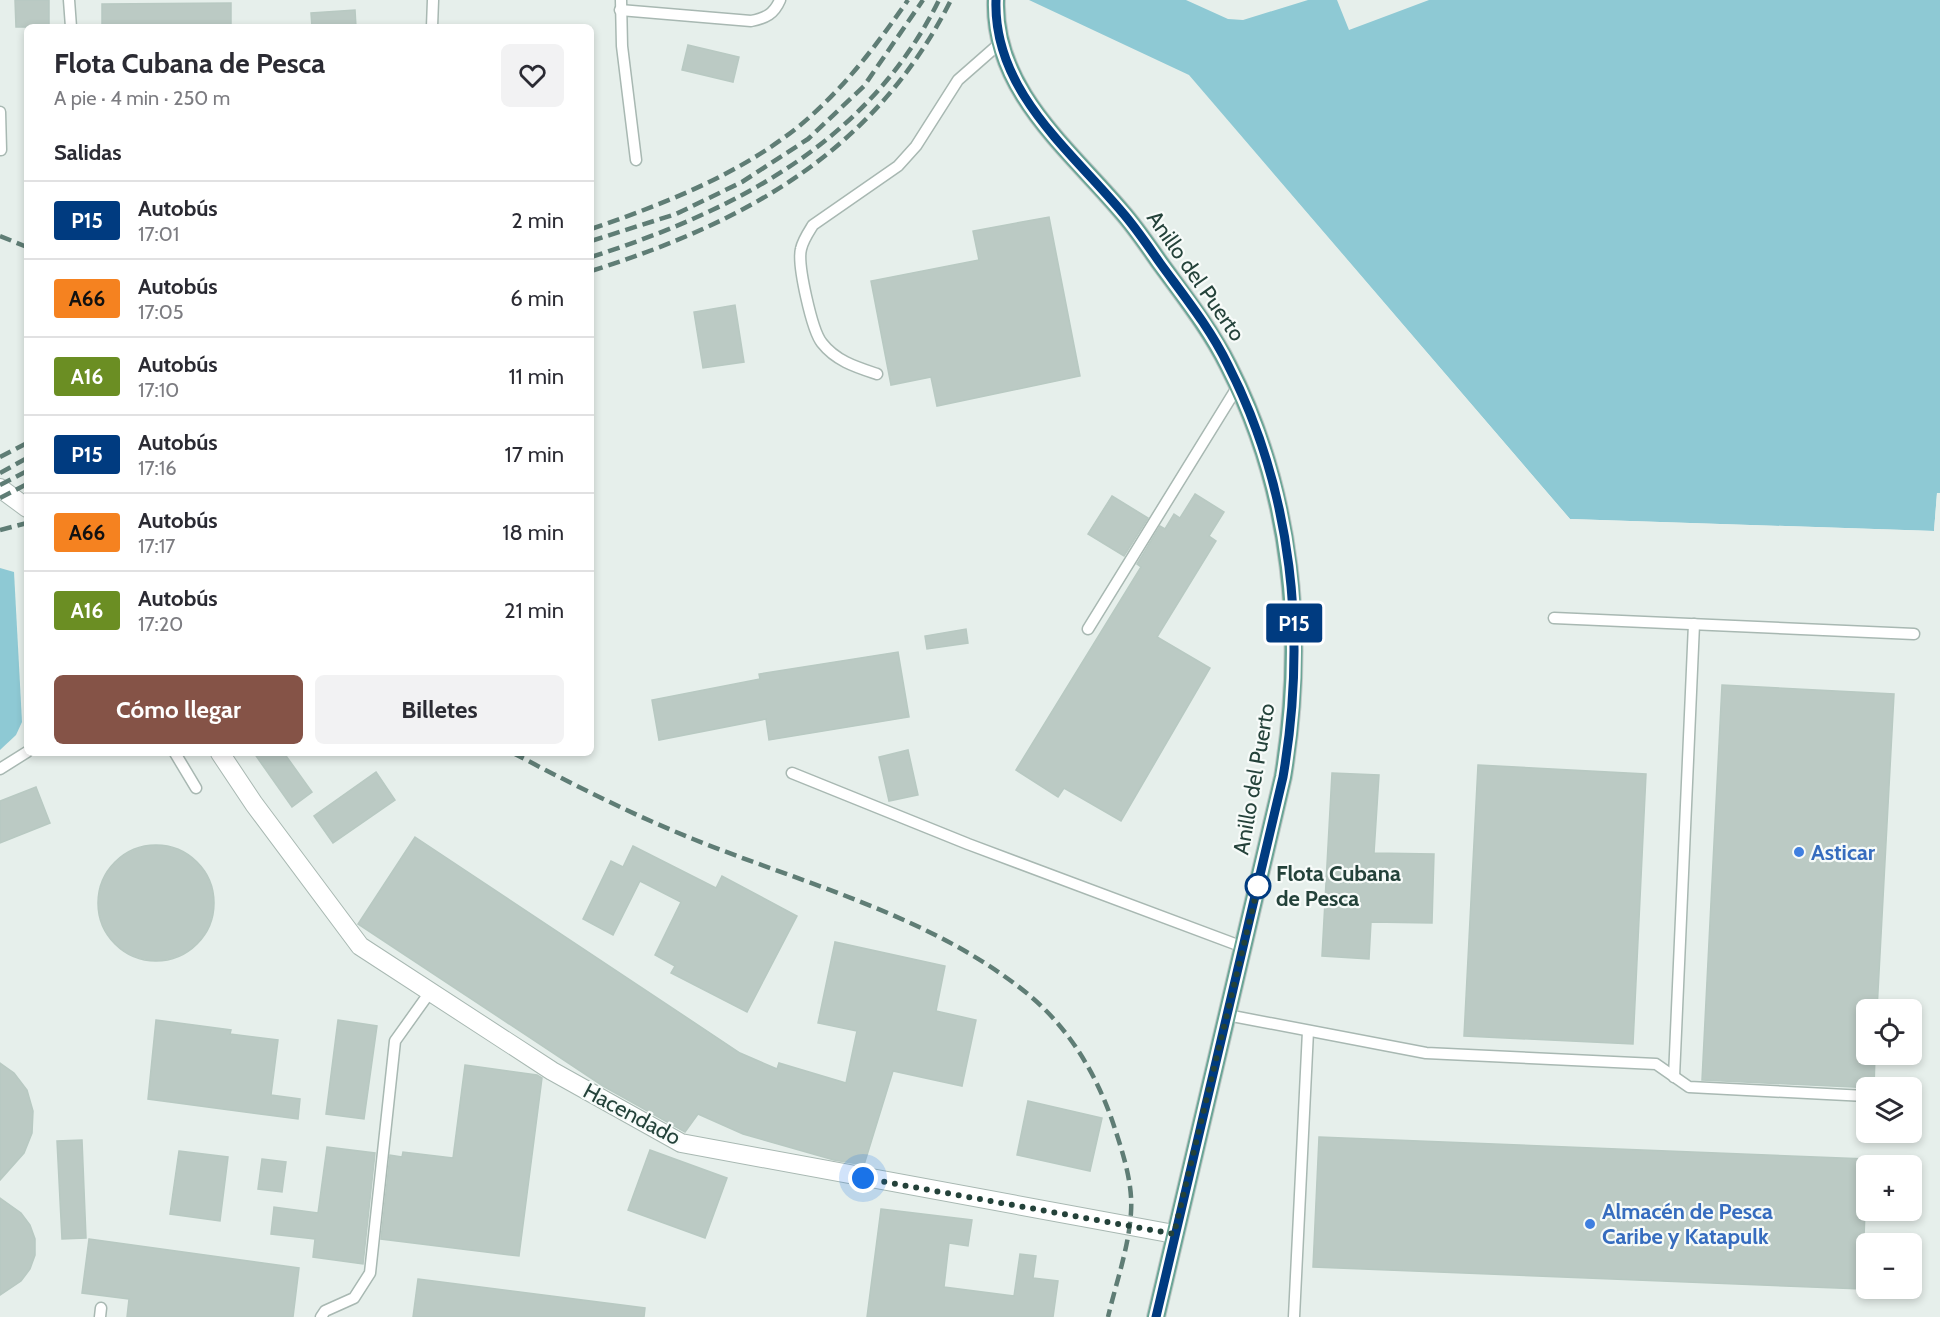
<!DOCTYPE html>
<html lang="es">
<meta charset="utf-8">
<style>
body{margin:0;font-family:Cabin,sans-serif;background:#f2f2f3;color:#2b2b33;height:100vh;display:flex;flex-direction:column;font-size:22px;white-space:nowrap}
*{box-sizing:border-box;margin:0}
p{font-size:20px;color:#7c7c81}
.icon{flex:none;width:33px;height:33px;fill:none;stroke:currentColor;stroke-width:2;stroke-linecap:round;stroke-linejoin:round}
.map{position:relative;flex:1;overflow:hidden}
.drawer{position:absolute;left:24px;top:24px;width:570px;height:732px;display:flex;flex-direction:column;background:#fff;border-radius:9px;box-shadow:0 3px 9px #0003}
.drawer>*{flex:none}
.badge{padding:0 12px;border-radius:4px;font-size:21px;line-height:39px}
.fabs{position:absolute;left:1856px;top:999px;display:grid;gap:12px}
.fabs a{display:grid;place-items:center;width:66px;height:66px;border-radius:9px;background:#fff;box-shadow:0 3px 9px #0003;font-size:30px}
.you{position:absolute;width:30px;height:30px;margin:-15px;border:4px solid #fff;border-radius:50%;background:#1a73e8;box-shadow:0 0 0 9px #1a73e833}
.map>.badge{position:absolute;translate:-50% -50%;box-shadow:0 0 0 3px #fff}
h2{padding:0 30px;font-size:22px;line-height:54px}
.round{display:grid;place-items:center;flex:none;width:63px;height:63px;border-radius:9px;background:#f2f2f3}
.head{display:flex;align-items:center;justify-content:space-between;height:102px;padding:0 30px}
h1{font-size:28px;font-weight:800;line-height:45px}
.primary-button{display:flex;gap:12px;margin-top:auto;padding:12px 30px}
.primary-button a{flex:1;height:69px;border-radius:9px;background:#855347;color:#fff;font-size:24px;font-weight:800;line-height:69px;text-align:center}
.primary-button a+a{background:#f2f2f3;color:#2b2b33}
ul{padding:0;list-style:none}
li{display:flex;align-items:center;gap:18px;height:78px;padding:0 30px;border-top:2px solid #e1e1e2}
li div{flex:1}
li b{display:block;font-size:22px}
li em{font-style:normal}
li .badge{min-width:66px;font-weight:700;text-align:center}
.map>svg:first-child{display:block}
</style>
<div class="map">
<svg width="1940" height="1317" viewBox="0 0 1940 1317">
<rect width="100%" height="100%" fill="#e6efeb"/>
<g fill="#8ec9d4">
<path d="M 1029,0 L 1186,0 L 1228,19 L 1243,20 L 1308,0 L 1337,0 L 1349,30 L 1429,0 L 1940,0 L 1940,493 L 1937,493 L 1934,531 L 1570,519 L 1189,75 Z"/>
<path d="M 0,568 L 14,572 L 22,722 L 16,735 L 0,750 Z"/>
</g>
<path fill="#e6efeb" d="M 1237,132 L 1570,519 L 1934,531 L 1937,493 L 1940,493 L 1937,532 L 1569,522 L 1234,134 Z"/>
<g fill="#bbcac4" stroke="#b8c9c2" stroke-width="1.5">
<path d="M 15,0 L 49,0 L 49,27 L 16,27 Z"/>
<path d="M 231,3 L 231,27 L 102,27 L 102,4 Z"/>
<path d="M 355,10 L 356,27 L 312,27 L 311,13 Z"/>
<path d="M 688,45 L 739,57 L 733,82 L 682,70 Z"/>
<path d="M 1049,217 L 1080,376 L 937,406 L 931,377 L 891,385 L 871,281 L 979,260 L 973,231 Z"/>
<path d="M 735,305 L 744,362 L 703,368 L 694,312 Z"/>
<path d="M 1195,494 L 1224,512 L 1209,536 L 1216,541 L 1157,637 L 1210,668 L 1121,821 L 1064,788 L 1058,797 L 1016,770 L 1141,567 L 1137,564 L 1160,526 L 1165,529 L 1174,514 L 1180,518 Z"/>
<path d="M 1112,496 L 1148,518 L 1124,556 L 1088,534 Z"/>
<path d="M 966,629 L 968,643 L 927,649 L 925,636 Z"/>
<path d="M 898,652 L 909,717 L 769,740 L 766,719 L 659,740 L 652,700 L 760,679 L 759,674 Z"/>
<path d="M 1722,685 L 1894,694 L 1877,1010 L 1866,1010 L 1866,1054 L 1875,1054 L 1874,1088 L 1702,1080 Z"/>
<path d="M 908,750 L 918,795 L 889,801 L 879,757 Z"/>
<path d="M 254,753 L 284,753 L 312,792 L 292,807 Z"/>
<path d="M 1478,765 L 1646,774 L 1633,1044 L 1464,1036 Z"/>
<path d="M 376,772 L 395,800 L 333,843 L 314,816 Z"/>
<path d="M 1332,773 L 1379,775 L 1374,853 L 1434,854 L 1432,923 L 1371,922 L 1369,959 L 1322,956 Z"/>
<path d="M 36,787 L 50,823 L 0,843 L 0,801 Z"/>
<path d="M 415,837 L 740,1053 L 777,1069 L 779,1063 L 846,1083 L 857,1031 L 818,1023 L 835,942 L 945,966 L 936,1011 L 976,1020 L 962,1086 L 893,1071 L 864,1165 L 834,1160 L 743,1134 L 698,1114 L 685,1132 L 603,1086 L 358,924 Z"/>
<circle cx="156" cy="903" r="58"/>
<path d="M 633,846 L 716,888 L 722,876 L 797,916 L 747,1012 L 671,973 L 675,966 L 655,955 L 681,902 L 640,881 L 613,935 L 583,919 L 611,861 L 623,867 Z"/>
<path d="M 156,1020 L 231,1030 L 230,1034 L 278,1040 L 271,1095 L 300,1099 L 298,1119 L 148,1099 Z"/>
<path d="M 338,1020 L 377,1026 L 364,1119 L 326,1114 Z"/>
<path d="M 0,1063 L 14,1073 L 27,1090 L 33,1111 L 32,1133 L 24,1153 L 0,1180 Z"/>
<path d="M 465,1065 L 537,1075 L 542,1078 L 519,1256 L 381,1239 L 390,1155 L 402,1157 L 403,1152 L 453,1158 Z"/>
<path d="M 1028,1101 L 1102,1118 L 1090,1171 L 1017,1155 Z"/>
<path d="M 1319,1137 L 1867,1159 L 1862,1289 L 1313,1267 Z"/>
<path d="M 82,1140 L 86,1238 L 62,1239 L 57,1141 Z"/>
<path d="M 327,1147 L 375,1153 L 363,1264 L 313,1257 L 315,1239 L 271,1234 L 274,1207 L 318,1213 Z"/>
<path d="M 650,1150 L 727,1178 L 705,1238 L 628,1210 Z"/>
<path d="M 179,1151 L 228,1157 L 220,1221 L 170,1214 Z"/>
<path d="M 262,1159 L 286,1162 L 282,1192 L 258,1189 Z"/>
<path d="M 0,1198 L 21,1213 L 30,1225 L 35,1239 L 35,1255 L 30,1269 L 21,1281 L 0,1295 Z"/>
<path d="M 881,1209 L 972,1220 L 968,1246 L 949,1243 L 944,1287 L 1014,1296 L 1020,1254 L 1036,1256 L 1033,1278 L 1058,1281 L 1053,1317 L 867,1317 Z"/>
<path d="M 89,1239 L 299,1268 L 293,1317 L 127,1317 L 129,1299 L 82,1293 Z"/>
<path d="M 418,1279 L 645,1308 L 644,1317 L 413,1317 Z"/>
</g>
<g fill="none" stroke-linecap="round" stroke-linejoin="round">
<defs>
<g id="service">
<path d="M 69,0 L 71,27"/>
<path d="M 621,0 L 622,46 L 636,160"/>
<path d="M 620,10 L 751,21 C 766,18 774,14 780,0"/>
<path d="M 432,27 L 433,0"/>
<path d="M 0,112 L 1,150"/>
<path d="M 877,374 C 856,367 836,361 822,343 C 812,331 797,264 801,249 C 803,240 808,233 813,225 L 898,166 L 916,146 L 958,80 L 999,44"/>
<path d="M 1554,618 L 1914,634"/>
<path d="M 1088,629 L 1238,386"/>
<path d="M 175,753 L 196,788"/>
<path d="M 0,769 L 27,752"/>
<path d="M 792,773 L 968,844 L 1243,947"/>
<path d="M 1227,1015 L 1426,1053 L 1656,1064 L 1689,1087 L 1866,1096"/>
<path d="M 1674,1077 L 1694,624"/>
<path d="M 100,1317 L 101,1308"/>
<path d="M 321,1317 L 325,1311 L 354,1298 L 370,1273 L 395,1041 L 430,992"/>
<path d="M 1294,1317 L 1308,1031"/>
</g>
<g id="minor">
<path d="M 0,488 L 27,508"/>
<path d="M 220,753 L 254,804 L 360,946 L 552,1071 L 681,1143 L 1174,1234"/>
</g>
<path id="primary" d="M 996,0 C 993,90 1069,149 1122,212 C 1136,228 1148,246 1160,263 C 1184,296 1210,329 1228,365 C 1293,492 1306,637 1283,777 L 1156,1317"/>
</defs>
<use href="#service" stroke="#a8b8b2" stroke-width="13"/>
<use href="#minor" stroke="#a8b8b2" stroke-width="20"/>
<use href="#primary" stroke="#c2cac8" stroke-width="20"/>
<use href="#service" stroke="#fff" stroke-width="10"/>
<use href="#minor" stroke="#fff" stroke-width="18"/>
<use href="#primary" stroke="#6aa596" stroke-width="18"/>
<g stroke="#5f7d75" stroke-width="4.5" stroke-dasharray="12 6" stroke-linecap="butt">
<path d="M 591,229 C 664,204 738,175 798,127 C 842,91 876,46 908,0"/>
<path d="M 0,236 L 27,247"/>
<path d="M 591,241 L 676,214 L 742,182 L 808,139 L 864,86 L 923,0"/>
<path d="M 591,257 C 735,211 869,142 939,0"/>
<path d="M 591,271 C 747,222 875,151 951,0"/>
<path d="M 0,457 L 27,443"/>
<path d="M 0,473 L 27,458"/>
<path d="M 0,485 L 27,471"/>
<path d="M 0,498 L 27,484"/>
<path d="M 0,530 L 27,523"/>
<path d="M 513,753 C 572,784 631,814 693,839 C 807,885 933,916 1029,995 C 1070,1029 1098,1077 1114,1126 C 1123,1153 1133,1184 1131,1212 C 1129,1247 1116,1283 1108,1317"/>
</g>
</g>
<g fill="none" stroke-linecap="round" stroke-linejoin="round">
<defs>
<path id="line" d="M 996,0 C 993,90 1069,149 1122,212 C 1136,228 1148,246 1160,263 C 1184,296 1210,328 1228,365 C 1293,492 1307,637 1283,777 L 1156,1317"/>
</defs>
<use href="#line" stroke="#fff" stroke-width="14"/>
<use href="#line" stroke="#003b80" stroke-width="9"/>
<path stroke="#24423a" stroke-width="6" stroke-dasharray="0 10.8" d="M 863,1178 L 1174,1234 L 1258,886"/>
</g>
<g fill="#3f7fe0" stroke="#f7fbf9" stroke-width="2">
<circle cx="1799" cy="852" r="6"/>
<circle cx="1590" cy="1224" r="6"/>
</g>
<circle fill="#fff" stroke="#003b80" stroke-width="3" cx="1258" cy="886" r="12"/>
<g text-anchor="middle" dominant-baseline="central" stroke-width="4.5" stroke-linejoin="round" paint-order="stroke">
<g font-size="22" fill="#24423a" stroke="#f7fbf9">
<text transform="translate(1196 276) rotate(55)">Anillo del Puerto</text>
<text transform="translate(1254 779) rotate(-80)">Anillo del Puerto</text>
<text transform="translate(632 1114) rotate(28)">Hacendado</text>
</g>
<g font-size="22" font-weight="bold" fill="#366cbe" stroke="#f7fbf9" text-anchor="start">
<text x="1811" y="852">Asticar</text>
<text x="1602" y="1211">Almacén de Pesca<tspan x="1602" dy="25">Caribe y Katapulk</tspan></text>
</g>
<g font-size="22" font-weight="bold" fill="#24423a" stroke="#f7fbf9" text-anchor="start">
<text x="1276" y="873">Flota Cubana<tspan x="1276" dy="25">de Pesca</tspan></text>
</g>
</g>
</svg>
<div class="fabs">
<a><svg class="icon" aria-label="locate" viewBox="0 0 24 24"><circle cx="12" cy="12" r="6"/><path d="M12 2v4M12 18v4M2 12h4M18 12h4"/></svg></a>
<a><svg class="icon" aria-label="layers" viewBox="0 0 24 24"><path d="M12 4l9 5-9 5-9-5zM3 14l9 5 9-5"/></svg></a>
<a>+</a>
<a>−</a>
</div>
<div class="you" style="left:863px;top:1178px"></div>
<b class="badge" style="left:1294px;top:623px;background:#003b80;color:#fff">P15</b>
<section class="drawer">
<div class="head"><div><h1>Flota Cubana de Pesca</h1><p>A pie · 4 min · 250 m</p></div><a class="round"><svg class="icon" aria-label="heart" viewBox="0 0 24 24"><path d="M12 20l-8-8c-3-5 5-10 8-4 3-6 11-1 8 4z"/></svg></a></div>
<h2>Salidas</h2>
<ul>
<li><span class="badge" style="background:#003b80;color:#fff">P15</span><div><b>Autobús</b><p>17:01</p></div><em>2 min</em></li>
<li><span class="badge" style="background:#f58220;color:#111">A66</span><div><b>Autobús</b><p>17:05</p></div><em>6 min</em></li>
<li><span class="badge" style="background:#6b8e23;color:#fff">A16</span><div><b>Autobús</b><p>17:10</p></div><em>11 min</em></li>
<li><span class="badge" style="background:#003b80;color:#fff">P15</span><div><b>Autobús</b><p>17:16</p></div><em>17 min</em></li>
<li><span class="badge" style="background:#f58220;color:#111">A66</span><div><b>Autobús</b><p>17:17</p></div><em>18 min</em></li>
<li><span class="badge" style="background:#6b8e23;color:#fff">A16</span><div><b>Autobús</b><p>17:20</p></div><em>21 min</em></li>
</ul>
<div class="primary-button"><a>Cómo llegar</a><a>Billetes</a></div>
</section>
</div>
